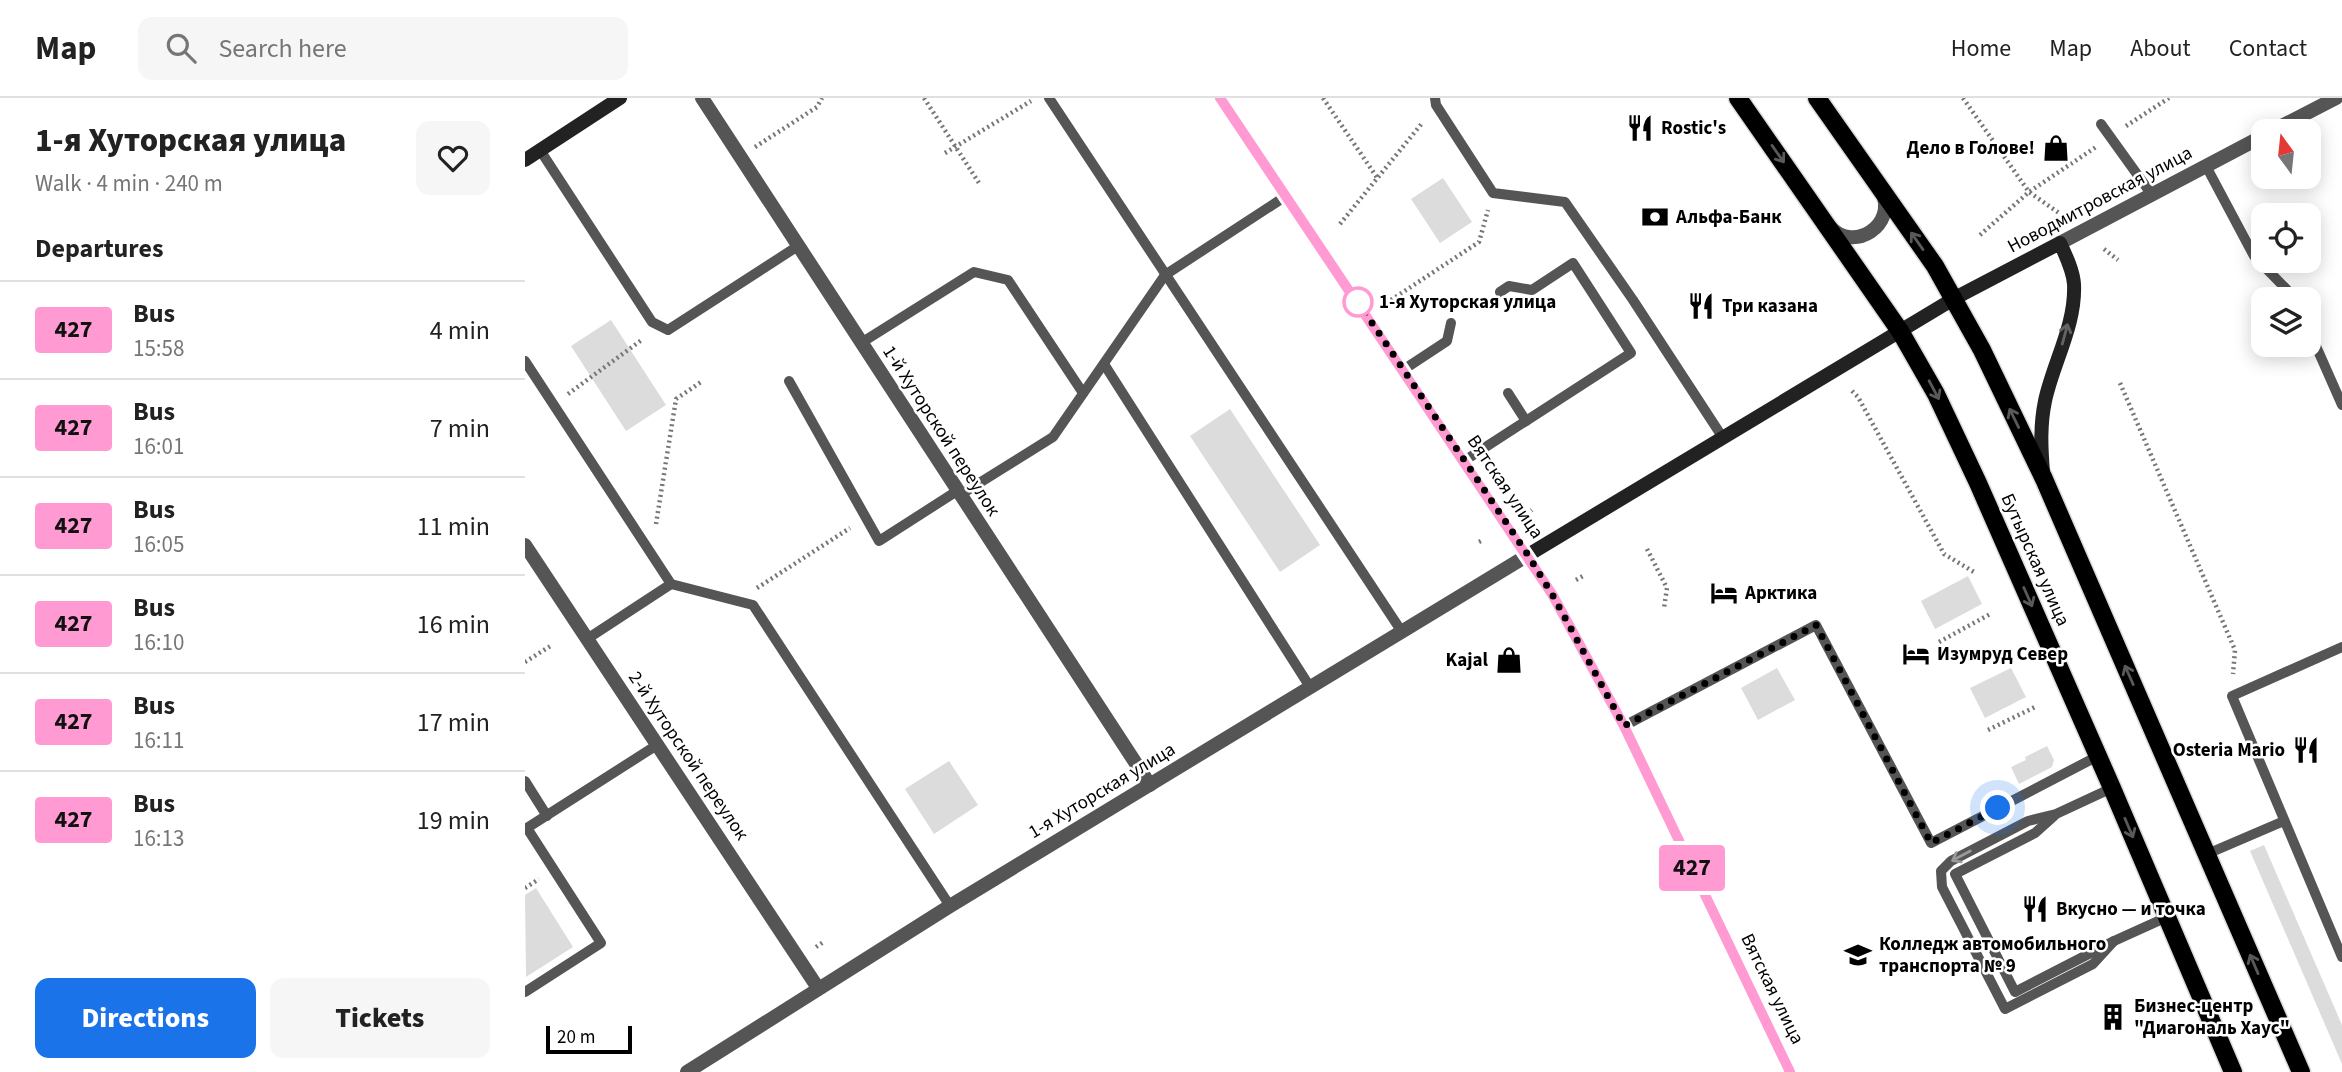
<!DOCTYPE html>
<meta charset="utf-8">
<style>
body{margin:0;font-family:"Source Sans 3",sans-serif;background:#f6f6f6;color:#222;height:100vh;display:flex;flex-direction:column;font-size:26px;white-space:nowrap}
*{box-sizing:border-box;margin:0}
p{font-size:23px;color:#767676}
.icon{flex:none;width:38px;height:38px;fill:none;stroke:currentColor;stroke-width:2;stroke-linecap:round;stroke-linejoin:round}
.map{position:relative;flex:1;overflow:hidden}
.sheet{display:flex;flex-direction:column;background:#fff;width:525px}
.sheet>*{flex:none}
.badge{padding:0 14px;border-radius:5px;font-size:24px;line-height:46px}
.needle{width:46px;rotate:345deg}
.controls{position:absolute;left:1726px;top:21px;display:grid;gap:14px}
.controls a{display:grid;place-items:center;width:70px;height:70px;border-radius:14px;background:#fff;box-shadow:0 4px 18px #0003;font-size:35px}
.scale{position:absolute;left:21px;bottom:18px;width:86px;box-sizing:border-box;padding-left:7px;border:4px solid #000;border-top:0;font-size:19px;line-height:24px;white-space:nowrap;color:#000;-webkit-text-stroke:5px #fff;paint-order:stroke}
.you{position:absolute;width:35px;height:35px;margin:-18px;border:5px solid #fff;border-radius:50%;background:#1a73e8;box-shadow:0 0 0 10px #1a73e833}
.map>.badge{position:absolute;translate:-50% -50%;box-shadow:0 0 0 4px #fff}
h2{padding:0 35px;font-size:26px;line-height:63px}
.round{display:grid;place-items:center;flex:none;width:74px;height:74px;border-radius:14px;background:#f6f6f6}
.summary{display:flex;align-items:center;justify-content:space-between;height:119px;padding:0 35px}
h1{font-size:33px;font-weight:800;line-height:52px}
.button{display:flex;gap:14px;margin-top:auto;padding:14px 35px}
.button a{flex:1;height:80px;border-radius:14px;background:#1a73e8;color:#fff;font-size:28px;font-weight:800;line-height:80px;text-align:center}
.button a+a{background:#f6f6f6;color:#222}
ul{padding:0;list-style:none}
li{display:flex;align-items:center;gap:21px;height:98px;padding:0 35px;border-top:2px solid #e0e0e0}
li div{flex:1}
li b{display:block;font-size:26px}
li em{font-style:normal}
li .badge{min-width:77px;font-weight:700;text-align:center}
header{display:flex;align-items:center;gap:42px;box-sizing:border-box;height:98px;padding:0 35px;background:#fff;border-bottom:2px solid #e0e0e0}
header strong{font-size:33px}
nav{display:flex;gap:38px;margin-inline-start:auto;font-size:24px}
.search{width:490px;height:63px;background:#f6f6f6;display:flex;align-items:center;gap:18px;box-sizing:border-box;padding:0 24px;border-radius:14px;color:#767676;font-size:26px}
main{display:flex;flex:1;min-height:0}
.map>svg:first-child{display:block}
</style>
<header>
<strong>Map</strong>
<div class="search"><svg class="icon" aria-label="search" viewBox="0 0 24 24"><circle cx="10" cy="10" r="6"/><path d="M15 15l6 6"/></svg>Search here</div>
<nav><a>Home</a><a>Map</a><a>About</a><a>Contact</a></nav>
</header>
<main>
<section class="sheet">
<div class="summary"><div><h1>1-я Хуторская улица</h1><p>Walk · 4 min · 240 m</p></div><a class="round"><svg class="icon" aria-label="heart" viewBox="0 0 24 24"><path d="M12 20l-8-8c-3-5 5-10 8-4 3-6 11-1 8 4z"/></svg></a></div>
<h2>Departures</h2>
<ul>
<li><span class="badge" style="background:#ff9ad2;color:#111">427</span><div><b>Bus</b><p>15:58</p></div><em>4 min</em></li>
<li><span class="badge" style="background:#ff9ad2;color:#111">427</span><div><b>Bus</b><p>16:01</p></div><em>7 min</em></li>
<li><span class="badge" style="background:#ff9ad2;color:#111">427</span><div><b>Bus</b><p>16:05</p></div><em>11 min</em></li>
<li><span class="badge" style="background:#ff9ad2;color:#111">427</span><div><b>Bus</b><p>16:10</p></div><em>16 min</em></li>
<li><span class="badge" style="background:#ff9ad2;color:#111">427</span><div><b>Bus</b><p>16:11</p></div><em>17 min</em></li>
<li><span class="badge" style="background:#ff9ad2;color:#111">427</span><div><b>Bus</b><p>16:13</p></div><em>19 min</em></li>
</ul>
<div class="button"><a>Directions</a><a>Tickets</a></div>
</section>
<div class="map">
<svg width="1817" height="974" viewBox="0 0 1817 974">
<rect width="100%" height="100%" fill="#fff"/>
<g fill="#dcdcdc">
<path d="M 918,80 L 947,124 L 915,145 L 886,101 Z"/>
<path d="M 86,222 L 141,307 L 101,333 L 46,248 Z"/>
<path d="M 705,311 L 795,447 L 755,474 L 665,338 Z"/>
<path d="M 1443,478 L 1457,506 L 1410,531 L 1396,503 Z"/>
<path d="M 1252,570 L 1270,602 L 1233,622 L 1216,590 Z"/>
<path d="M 1486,570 L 1501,599 L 1460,620 L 1445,590 Z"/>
<path d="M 1522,648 L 1529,662 L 1527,669 L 1494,686 L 1486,669 L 1501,662 L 1500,659 Z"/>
<path d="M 424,663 L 453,707 L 409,736 L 380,691 Z"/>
<path d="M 1739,747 L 1817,927 L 1817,966 L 1725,753 Z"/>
<path d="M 11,790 L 48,849 L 1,879 L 0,797 Z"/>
</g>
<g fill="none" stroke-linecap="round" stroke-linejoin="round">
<defs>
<g id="primary">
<path d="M 1213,0 L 1375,233 L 1411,296 L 1453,385 L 1587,690 L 1708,974"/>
<path d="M 1292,0 L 1410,168 L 1457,252 L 1519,381 L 1776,974"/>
</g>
</defs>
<use href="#primary" stroke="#dbdbdb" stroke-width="21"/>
<g stroke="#777" stroke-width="4.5" stroke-dasharray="2 3.5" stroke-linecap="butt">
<path d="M 399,0 L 454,85"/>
<path d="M 798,0 L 853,81"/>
<path d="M 1438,0 L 1504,94 L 1534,115"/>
<path d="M 1601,28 L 1644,0"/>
<path d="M 230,49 L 292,9 L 297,0"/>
<path d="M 420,55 L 506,3"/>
<path d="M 815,126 L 898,24"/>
<path d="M 1455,137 L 1504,94 L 1571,49"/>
<path d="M 1579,151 L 1593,162"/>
<path d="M 866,202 L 954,144 L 963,112"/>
<path d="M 1595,285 L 1710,552 L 1708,576"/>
<path d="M 1327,293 L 1333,299 L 1419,456 L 1449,474"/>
<path d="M 43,296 L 118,241"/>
<path d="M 1002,416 L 1007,412"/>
<path d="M 131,426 L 151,301 L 176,284"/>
<path d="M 954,444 L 958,442"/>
<path d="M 1122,451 L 1142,490 L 1139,510"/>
<path d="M 1051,482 L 1058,478"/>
<path d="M 232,490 L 325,430"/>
<path d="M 1414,544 L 1467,515"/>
<path d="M 0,564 L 27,547"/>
<path d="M 1463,632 L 1510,609"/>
<path d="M 0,790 L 14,781"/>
<path d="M 291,849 L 300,843"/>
</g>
<g stroke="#555" stroke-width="10">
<path d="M 524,0 L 877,534"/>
<path d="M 910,0 L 911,7 L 968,95 L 1040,104 L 1108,202 L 1198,340"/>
<path d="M 1576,26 L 1627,97"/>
<path d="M 15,52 L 127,224 L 143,232 L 273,148"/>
<path d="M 1681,68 L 1729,158 L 1771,201"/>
<path d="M 1783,230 L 1817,307"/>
<path d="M 336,245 L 449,174 L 483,182 L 558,295"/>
<path d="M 0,263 L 146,486 L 228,507 L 425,808"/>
<path d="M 579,266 L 785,589"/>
<path d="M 878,272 L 922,243 L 926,225"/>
<path d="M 264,283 L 354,443 L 432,393"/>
<path d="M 983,295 L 1001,323"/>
<path d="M 939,363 L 1106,255 L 1048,165 L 1007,192 L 984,188 L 975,194"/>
<path d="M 435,397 L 528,339 L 640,177 L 761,98"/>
<path d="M 62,541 L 146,486"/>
<path d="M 1817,549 L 1707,598 L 1817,859"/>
<path d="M 1099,628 L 1291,527 L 1406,745 L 1573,658"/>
<path d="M 0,683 L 22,718"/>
<path d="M 1587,690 L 1531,716 L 1503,723 L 1426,763 L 1416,773 L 1417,789 L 1480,911 L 1568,866 L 1589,843"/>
<path d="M 1529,718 L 1510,735 L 1430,776 L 1490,894 L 1589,843 L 1642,819"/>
<path d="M 1682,756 L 1759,723"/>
<path d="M 0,894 L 76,845 L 2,730 L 132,647"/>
</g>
<g stroke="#555" stroke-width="14">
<path d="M 177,0 L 625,687"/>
<path d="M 1747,33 L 1811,0"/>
<path d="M 1305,129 C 1329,155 1372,127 1357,94"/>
<path d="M 1535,145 L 1738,38"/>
<path d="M 0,447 L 293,890"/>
<path d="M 162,974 L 425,808 L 1003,457"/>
</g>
<g stroke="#222" stroke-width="14">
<path d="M 695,0 L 1027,496 L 1099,628 L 1265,974"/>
<path d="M 0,62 L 95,0"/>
<path d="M 1003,457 L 1430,200 L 1535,145 C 1541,158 1548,172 1549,186 C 1551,227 1528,265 1520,303 C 1515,327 1516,349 1518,374"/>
</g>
<use href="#primary" stroke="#000" stroke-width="18"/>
</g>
<defs><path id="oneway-shaft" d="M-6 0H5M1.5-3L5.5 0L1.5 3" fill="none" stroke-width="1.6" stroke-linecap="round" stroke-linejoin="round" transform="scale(1.75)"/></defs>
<g stroke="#595959">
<use href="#oneway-shaft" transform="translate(1253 56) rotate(55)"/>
<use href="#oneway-shaft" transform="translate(1392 143) rotate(-125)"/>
<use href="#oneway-shaft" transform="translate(1409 292) rotate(62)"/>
<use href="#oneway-shaft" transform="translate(1489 320) rotate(-116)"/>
<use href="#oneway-shaft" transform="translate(1503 499) rotate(66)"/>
<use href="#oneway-shaft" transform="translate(1604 577) rotate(-114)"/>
<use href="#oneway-shaft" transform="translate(1604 730) rotate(67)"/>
<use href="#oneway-shaft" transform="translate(1729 866) rotate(-113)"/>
</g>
<use stroke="#646464" href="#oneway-shaft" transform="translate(1540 236) rotate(-75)"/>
<use stroke="#999" href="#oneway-shaft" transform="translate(1436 758) rotate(152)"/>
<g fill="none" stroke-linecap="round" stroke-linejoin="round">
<defs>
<path id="line" d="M 695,0 L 1027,496 L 1099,628 L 1265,974"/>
</defs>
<use href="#line" stroke="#fff" stroke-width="16"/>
<use href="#line" stroke="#ff9ad2" stroke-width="10"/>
<path stroke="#000" stroke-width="7" stroke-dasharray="0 12.6" d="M 833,204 L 1003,457 L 1027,496 L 1099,628 L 1291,527 L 1406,745 L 1473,710"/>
</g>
<defs>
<symbol id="restaurant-bare" viewBox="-9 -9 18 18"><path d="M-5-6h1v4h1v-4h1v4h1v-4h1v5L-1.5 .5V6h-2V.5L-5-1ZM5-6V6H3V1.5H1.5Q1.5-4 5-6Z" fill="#000" stroke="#fff" stroke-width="2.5" paint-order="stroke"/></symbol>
<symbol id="shop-bare" viewBox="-9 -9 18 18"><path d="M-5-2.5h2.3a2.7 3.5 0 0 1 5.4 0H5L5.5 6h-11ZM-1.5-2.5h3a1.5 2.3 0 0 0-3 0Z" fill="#000" stroke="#fff" stroke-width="2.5" paint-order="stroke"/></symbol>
<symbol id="bank-bare" viewBox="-9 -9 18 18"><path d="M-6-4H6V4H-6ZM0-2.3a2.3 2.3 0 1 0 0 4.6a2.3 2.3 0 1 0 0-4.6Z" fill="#000" stroke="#fff" stroke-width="2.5" paint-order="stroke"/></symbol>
<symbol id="hotel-bare" viewBox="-9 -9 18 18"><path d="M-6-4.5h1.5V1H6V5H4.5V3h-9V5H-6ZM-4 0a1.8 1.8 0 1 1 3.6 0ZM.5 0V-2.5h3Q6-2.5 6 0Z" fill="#000" stroke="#fff" stroke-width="2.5" paint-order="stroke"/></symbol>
<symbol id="university-bare" viewBox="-9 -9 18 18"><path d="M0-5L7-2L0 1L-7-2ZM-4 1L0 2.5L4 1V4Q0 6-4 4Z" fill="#000" stroke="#fff" stroke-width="2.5" paint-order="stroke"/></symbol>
<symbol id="building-bare" viewBox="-9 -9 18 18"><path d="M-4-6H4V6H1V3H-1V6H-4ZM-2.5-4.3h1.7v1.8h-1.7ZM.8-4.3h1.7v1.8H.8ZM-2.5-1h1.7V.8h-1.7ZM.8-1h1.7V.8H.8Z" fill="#000" stroke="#fff" stroke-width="2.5" paint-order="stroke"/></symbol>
</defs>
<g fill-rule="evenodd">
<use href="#restaurant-bare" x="1096" y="11" width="38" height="38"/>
<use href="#shop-bare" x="1512" y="31" width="38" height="38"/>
<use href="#bank-bare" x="1111" y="100" width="38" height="38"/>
<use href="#restaurant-bare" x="1157" y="189" width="38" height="38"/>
<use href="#hotel-bare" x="1180" y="476" width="38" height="38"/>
<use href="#hotel-bare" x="1372" y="537" width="38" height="38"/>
<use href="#shop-bare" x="965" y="543" width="38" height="38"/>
<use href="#restaurant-bare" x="1762" y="633" width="38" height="38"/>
<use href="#restaurant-bare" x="1491" y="792" width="38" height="38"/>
<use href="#university-bare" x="1314" y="838" width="38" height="38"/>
<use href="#building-bare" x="1569" y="900" width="38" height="38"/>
</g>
<circle fill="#fff" stroke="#ff9ad2" stroke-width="3.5" cx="833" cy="204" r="14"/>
<g text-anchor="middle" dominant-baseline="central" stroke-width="5" stroke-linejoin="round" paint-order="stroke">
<g font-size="19" font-weight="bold" fill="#000" stroke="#fff" text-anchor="start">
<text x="1136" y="30">Rostic's</text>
<text x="1510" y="50" text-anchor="end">Дело в Голове!</text>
<text x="1151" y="119">Альфа-Банк</text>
<text x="1197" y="208">Три казана</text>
<text x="1220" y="495">Арктика</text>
<text x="1412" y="556">Изумруд Север</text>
<text x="963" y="562" text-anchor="end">Kajal</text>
<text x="1760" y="652" text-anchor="end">Osteria Mario</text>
<text x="1531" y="811">Вкусно — и точка</text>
<text x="1354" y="846">Колледж автомобильного<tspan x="1354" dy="22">транспорта № 9</tspan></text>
<text x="1609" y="908">Бизнес-центр<tspan x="1609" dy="22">"Диагональ Хаус"</tspan></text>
</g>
<g font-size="19" fill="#000" stroke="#fff">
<text transform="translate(1575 102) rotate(-28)">Новодмитровская улица</text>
<text transform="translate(416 333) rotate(57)">1-й Хуторской переулок</text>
<text transform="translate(980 389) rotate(56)">Вятская улица</text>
<text transform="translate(1510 462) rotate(66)">Бутырская улица</text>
<text transform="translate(163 658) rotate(56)">2-й Хуторской переулок</text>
<text transform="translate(577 693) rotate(-31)">1-я Хуторская улица</text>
<text transform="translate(1247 891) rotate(64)">Вятская улица</text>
</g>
<g font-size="19" font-weight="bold" fill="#000" stroke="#fff" text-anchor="start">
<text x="854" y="204">1-я Хуторская улица</text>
</g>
</g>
</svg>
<div class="controls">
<a><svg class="needle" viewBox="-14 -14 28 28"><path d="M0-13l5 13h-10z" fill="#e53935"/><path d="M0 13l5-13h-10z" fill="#767676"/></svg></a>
<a><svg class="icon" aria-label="locate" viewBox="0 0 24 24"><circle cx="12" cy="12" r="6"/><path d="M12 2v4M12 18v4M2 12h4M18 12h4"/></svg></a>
<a><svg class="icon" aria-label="layers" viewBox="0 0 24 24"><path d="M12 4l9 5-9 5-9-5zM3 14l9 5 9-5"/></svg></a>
</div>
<div class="scale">20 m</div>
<div class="you" style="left:1473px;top:710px"></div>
<b class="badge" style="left:1167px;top:770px;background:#ff9ad2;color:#111">427</b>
</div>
</main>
